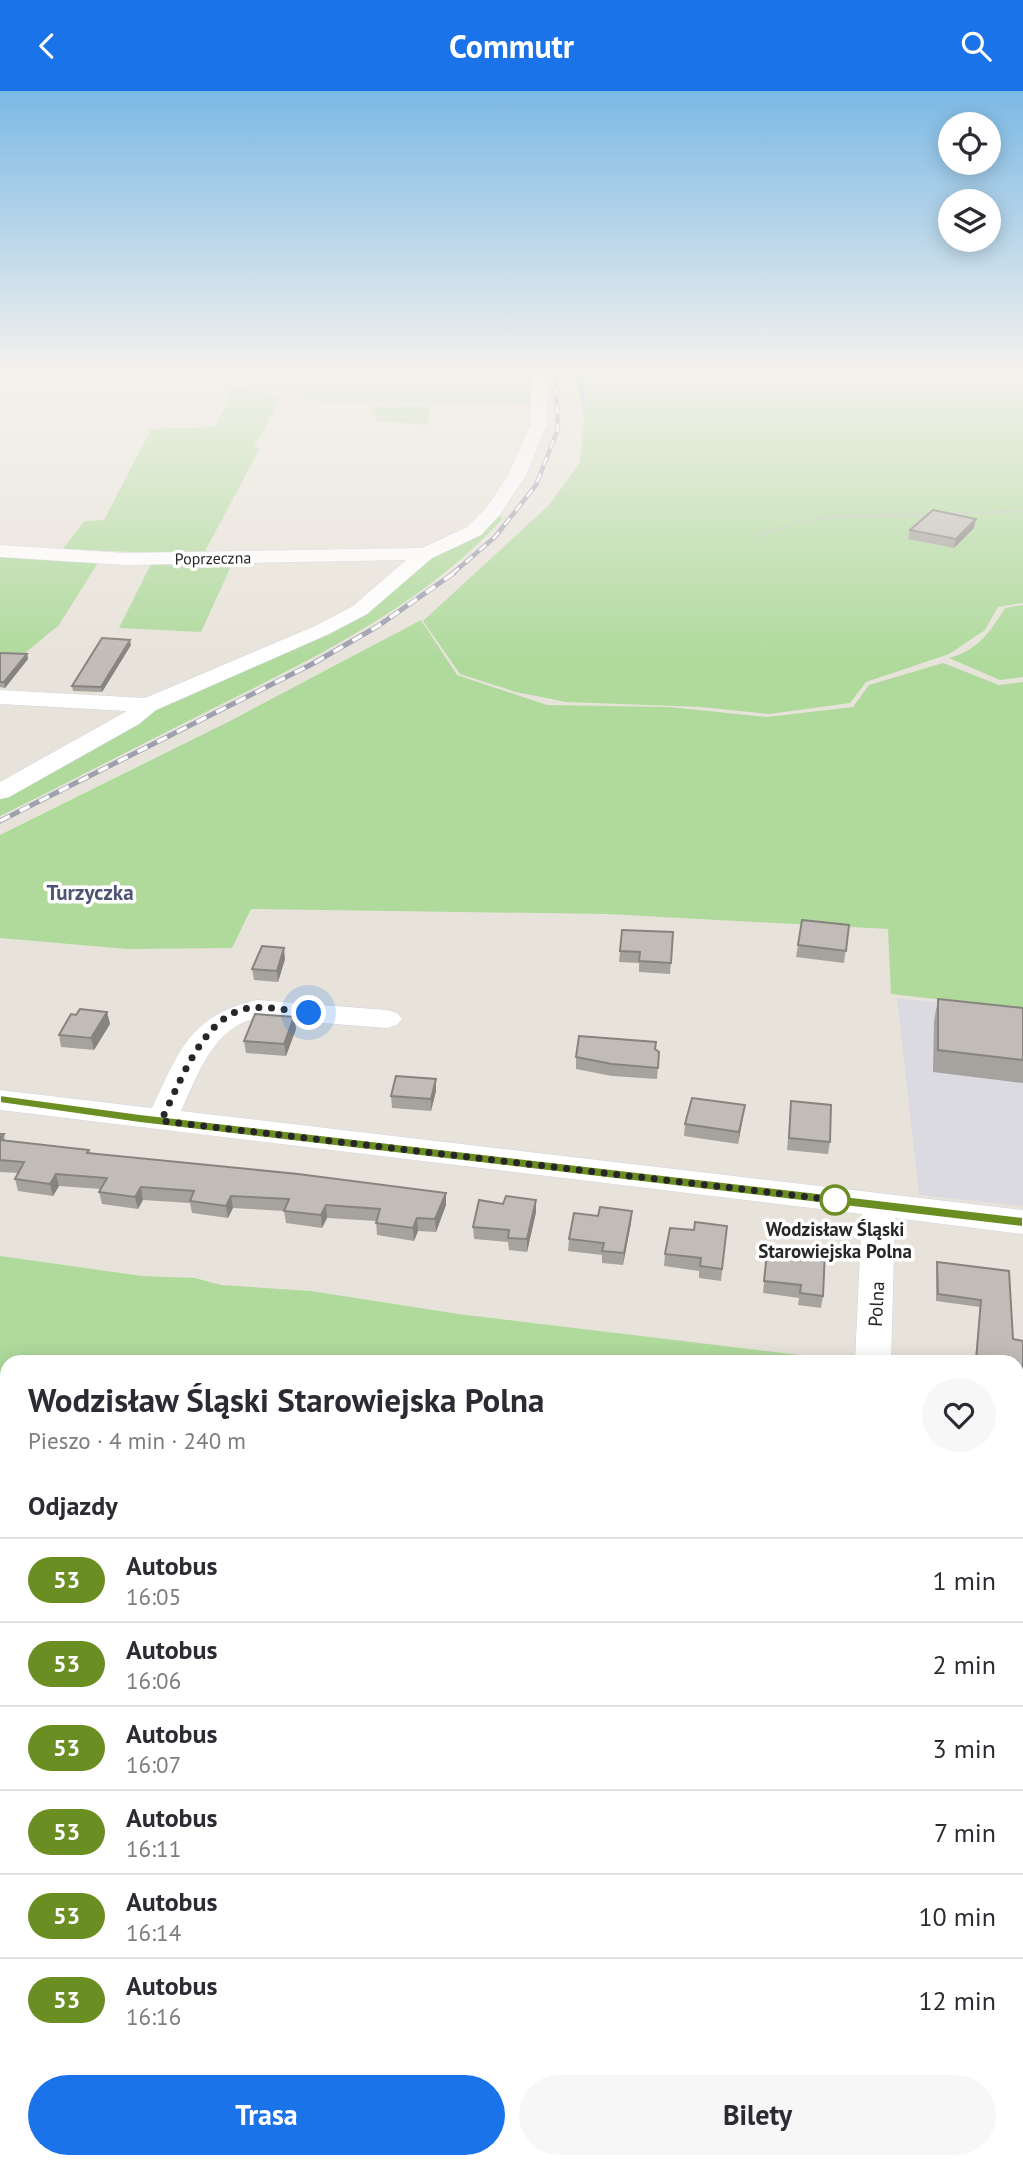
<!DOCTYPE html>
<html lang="pl">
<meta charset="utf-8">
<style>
body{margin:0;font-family:"PT Sans",sans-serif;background:#f7f7f7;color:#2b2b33;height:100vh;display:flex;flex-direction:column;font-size:26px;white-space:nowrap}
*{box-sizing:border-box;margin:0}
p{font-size:23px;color:#7c7c81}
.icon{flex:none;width:38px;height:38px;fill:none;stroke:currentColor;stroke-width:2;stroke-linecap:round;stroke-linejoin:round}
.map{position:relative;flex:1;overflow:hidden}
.sheet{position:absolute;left:0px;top:1264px;width:1024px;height:814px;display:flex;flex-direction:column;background:#fff;border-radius:21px 21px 0 0;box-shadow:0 4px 18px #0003}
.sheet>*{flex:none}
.badge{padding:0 14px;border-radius:23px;font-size:24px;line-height:46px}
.fabs{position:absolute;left:938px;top:21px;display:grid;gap:14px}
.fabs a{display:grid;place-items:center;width:63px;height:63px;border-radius:50%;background:#fff;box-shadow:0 4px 18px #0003;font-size:35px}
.you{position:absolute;width:35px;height:35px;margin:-18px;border:5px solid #fff;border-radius:50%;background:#1a73e8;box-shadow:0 0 0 10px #1a73e833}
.map>.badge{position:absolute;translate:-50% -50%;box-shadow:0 0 0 4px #fff}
h2{padding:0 28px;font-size:26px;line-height:63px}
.round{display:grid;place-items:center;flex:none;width:74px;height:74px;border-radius:37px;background:#f7f7f7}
.summary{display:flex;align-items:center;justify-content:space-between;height:119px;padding:0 28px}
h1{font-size:33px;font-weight:700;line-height:52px}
.action{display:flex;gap:14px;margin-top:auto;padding:14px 28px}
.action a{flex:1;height:80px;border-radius:42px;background:#1a73e8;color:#fff;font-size:28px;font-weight:700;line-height:80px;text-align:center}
.action a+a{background:#f7f7f7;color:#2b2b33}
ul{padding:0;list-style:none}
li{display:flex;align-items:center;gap:21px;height:84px;padding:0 28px;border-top:2px solid #e1e1e2}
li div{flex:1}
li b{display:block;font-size:26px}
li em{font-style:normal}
li .badge{min-width:77px;font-weight:700;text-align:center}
header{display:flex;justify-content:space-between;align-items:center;height:91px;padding:0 28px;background:#1a73e8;color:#fff;font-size:32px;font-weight:700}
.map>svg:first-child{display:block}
</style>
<header><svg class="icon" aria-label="back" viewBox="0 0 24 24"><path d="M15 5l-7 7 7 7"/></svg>Commutr<svg class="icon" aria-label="search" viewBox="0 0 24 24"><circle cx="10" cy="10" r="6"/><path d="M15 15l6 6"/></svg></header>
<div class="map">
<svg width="1023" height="2077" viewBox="0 0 1023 2077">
<rect width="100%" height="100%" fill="#e8e3da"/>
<path fill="#dcdae1" d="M 897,907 L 1023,921 L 1023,1115 L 919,1104 Z"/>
<g fill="#afda9c">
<path d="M 166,278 L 532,278 L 536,310 L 522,313 L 333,310 L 312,308 L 232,287 Z"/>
<path d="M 574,278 L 1023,278 L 1023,512 L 998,516 L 985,539 L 949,563 L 866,591 L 850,612 L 769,623 L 701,616 L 566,611 L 516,601 L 460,583 L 423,530 L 549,414 L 580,372 L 584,327 Z"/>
<path d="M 214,289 L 282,306 L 254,356 L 260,357 L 203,464 L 63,458 L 84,430 L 104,429 L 151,338 L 215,336 L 233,297 Z"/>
<path d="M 430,315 L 428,334 L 377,330 L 369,316 Z"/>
<path d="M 495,424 L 503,427 C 422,517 307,570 200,624 C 134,657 67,692 0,725 L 0,706 L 152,617 L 304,551 Z"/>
<path d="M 0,463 L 99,470 L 59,534 L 20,566 L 0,565 Z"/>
<path d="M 250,469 L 232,473 L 201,541 L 119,537 L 152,471 Z"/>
<path d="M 1023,514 L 1023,586 L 1000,589 L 949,567 C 977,560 991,540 1005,517 Z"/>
<path d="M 421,529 L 457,584 L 547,614 L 669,616 L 767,626 L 853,616 L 869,594 L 943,572 L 999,594 L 1023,591 L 1023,918 L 891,903 L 888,838 L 607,823 L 251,818 L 232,857 L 127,858 L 0,847 L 0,744 L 230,630 Z"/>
<path d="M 0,1165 L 142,1185 L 195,1187 L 221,1194 L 311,1200 L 458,1223 L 849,1270 L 7,1270 L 7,1678 L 0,1699 Z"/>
</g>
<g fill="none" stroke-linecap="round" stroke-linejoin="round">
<path stroke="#77c1e0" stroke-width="4.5" d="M 578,278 L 584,310"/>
<defs>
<g id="minor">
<path d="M 528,278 L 544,278 L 548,289 L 546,335 L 526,384 L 499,425 L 481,444 L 432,467 L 367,523 L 329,543 L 156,619 L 139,633 L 9,706 L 0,708 L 0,691 L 127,620 L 0,613 L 0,599 L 145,607 L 315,535 L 353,515 L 406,469 L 125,474 L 0,466 L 0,454 L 125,462 L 422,457 L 467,436 L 486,417 L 508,384 L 530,335 L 532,289 Z"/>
<path d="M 257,909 L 387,919 L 397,922 L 402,928 L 397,934 L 387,937 L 257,927 C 213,936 198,984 181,1020 L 1023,1119 L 1023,1143 L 895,1127 L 891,1270 L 855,1270 L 862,1123 L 0,1019 L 0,999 L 152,1017 C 179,960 190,924 257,909 Z"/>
<path d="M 794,2070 L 848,2070 L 846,2077 L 792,2077 Z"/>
</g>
</defs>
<use href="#minor" stroke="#d0d2df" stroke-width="1"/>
<g stroke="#c3c3c3" stroke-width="2.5" stroke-dasharray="2.5 2" stroke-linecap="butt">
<path d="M 162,278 L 221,287 L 323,311 L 518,314"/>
<path d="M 0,282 L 17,278"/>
<path d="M 947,423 L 1023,420"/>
<path d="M 757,446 C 814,421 870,424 931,424"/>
</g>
<use href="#minor" fill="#fff" fill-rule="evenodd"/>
<defs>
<path id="rail-far1" d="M 452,483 L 495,446 L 536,394 L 558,338 L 555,278"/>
<path id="rail" d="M 0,730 L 314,572 L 378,535 L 454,482"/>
</defs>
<use href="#rail-far1" stroke="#9ea0b0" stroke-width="4.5"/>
<use href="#rail" stroke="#9ea0b0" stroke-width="5"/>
<use href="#rail-far1" stroke="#fff" stroke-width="2.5" stroke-dasharray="9" stroke-linecap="butt"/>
<use href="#rail" stroke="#fff" stroke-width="3.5" stroke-dasharray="11" stroke-linecap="butt"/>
</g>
<g fill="#a6a29d">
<path d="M 974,437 L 954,457 L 908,448 L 910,439 Z"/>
<path d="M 131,554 L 102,601 L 73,600 L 72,595 Z"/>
<path d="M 0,562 L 27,563 L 28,568 L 5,597 L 0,596 Z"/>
<path d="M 802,829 L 849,834 L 844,872 L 796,866 Z"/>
<path d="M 622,839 L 673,841 L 670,883 L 639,881 L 639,872 L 619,871 Z"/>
<path d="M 285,868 L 278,891 L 254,889 L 252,878 Z"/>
<path d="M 938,908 L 1023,917 L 1023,992 L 933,981 L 934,930 Z"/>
<path d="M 107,921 L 110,933 L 94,959 L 61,956 L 59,944 L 76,924 Z"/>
<path d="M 294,926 L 296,938 L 286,965 L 246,962 L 244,950 Z"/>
<path d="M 655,958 L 659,961 L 657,988 L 612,985 L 576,978 L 576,966 Z"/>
<path d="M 436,988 L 436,1000 L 431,1020 L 392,1017 L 391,1005 Z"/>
<path d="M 791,1010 L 830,1051 L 828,1063 L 787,1059 Z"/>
<path d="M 745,1014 L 738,1053 L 684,1045 L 685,1033 Z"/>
<path d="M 0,1043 L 4,1043 L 5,1049 L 89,1059 L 90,1062 L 446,1114 L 436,1141 L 418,1140 L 414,1150 L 377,1144 L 376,1130 L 327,1127 L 322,1137 L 286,1132 L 284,1120 L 233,1117 L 228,1127 L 192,1122 L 190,1112 L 143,1109 L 138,1118 L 102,1113 L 99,1101 L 101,1098 L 59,1095 L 53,1105 L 18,1100 L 15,1088 L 18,1082 L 0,1081 Z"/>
<path d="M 632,1120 L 631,1132 L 623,1174 L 602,1172 L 602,1164 L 568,1160 L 569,1148 L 598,1125 Z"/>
<path d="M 536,1121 L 527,1161 L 509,1159 L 508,1151 L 474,1148 L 473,1136 Z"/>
<path d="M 727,1135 L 721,1190 L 699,1187 L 699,1180 L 664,1175 L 665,1163 L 694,1139 Z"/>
<path d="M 767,1162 L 823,1205 L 821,1217 L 798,1214 L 799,1207 L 763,1202 Z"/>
<path d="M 937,1171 L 1009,1180 L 1013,1248 L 1023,1250 L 1023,1517 L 1017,1516 L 1017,1270 L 975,1270 L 980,1216 L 936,1210 L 936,1178 Z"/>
<path d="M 1017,1648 L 1023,1649 L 1023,1714 L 1017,1712 Z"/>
</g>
<g fill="#878480">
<path d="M 976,428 L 974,437 L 954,457 L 956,448 Z"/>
<path d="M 130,549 L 131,554 L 102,601 L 101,596 Z"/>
<path d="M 27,563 L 28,568 L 5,597 L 4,591 Z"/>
<path d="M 284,857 L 285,868 L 278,891 L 277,880 Z"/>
<path d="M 107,921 L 110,933 L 94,959 L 91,947 Z"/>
<path d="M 294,926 L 296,938 L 286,965 L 284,953 Z"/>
<path d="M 436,988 L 436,1000 L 431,1020 L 431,1008 Z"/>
<path d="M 745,1014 L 743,1026 L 738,1053 L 739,1041 Z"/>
<path d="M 56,1083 L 59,1095 L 53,1105 L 50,1093 Z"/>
<path d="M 141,1096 L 143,1109 L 138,1118 L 135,1106 Z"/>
<path d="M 446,1102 L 446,1114 L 436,1141 L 435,1128 Z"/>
<path d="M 231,1105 L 233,1117 L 228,1127 L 226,1115 Z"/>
<path d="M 536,1109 L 536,1121 L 527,1161 L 527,1148 Z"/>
<path d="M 326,1114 L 327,1127 L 322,1137 L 321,1124 Z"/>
<path d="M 632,1120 L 631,1132 L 623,1174 L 624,1162 Z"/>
<path d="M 417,1127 L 418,1140 L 414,1150 L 413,1137 Z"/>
</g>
<g fill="#c1bcb7" stroke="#878480" stroke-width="2">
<path d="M 933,419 L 976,428 L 956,448 L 910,439 Z"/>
<path d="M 102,547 L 130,549 L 101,596 L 72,595 Z"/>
<path d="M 0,562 L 27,563 L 4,591 L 0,591 Z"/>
<path d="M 802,829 L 849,834 L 846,860 L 798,854 Z"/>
<path d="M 622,839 L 673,841 L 671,872 L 639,870 L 640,861 L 620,860 Z"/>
<path d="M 262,855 L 284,857 L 277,880 L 252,878 Z"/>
<path d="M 938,908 L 1023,917 L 1023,969 L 938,959 Z"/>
<path d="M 80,918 L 107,921 L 91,947 L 59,944 L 71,923 L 76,924 Z"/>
<path d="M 255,923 L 294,926 L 284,953 L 244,950 Z"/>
<path d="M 579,945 L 656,951 L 655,958 L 659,961 L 658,977 L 612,973 L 576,966 Z"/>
<path d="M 396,985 L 436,988 L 431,1008 L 391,1005 Z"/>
<path d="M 692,1007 L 745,1014 L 739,1041 L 685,1033 Z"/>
<path d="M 791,1010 L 831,1014 L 830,1051 L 789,1047 Z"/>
<path d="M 0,1043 L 4,1043 L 0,1049 L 89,1059 L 87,1062 L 298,1083 L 446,1102 L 435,1128 L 417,1127 L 413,1137 L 376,1132 L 380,1118 L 326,1114 L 321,1124 L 284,1120 L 289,1108 L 231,1105 L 226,1115 L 190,1110 L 194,1100 L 141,1096 L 135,1106 L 99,1101 L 107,1087 L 56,1083 L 50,1093 L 15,1088 L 24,1071 L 0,1069 Z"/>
<path d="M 506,1105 L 536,1109 L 527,1148 L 508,1147 L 509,1139 L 473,1136 L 479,1109 L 503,1113 Z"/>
<path d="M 600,1116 L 632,1120 L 624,1162 L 602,1160 L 604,1152 L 569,1148 L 574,1122 L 598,1125 Z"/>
<path d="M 695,1131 L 727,1135 L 722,1178 L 700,1175 L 701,1167 L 665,1163 L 670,1137 L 694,1139 Z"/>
<path d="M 793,1157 L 825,1160 L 823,1205 L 800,1202 L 801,1194 L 764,1190 L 767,1162 L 792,1166 Z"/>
<path d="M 937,1171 L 1009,1180 L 1013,1248 L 1023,1250 L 1023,1510 L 1017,1509 L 1017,1270 L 976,1270 L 981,1209 L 938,1203 Z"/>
<path d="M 1017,1648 L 1023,1649 L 1023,1701 L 1017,1699 Z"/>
</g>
<linearGradient id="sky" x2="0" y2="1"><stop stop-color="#7bb9e5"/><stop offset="0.49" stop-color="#f5f2ee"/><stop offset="1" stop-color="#f5f2ee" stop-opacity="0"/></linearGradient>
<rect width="1023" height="569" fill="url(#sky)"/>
<path fill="#6b8e23" stroke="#fff" stroke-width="2" d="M 0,1004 L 140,1023 L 1023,1126 L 1023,1136 L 140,1032 L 0,1012 Z"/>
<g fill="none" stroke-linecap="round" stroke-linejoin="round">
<path stroke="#272727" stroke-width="7" stroke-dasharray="0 12.6" d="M 309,922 C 288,920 258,912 238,920 C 200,934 178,996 161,1030 L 835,1109"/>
</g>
<circle fill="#fff" stroke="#6b8e23" stroke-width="3.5" cx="835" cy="1109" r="14"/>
<g text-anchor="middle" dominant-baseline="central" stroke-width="7" stroke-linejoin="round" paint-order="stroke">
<g font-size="16" fill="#272727" stroke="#fff">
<text transform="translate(213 467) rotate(-1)">Poprzeczna</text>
</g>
<g font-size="19" font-weight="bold" fill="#272727" stroke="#fff">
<text x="835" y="1138">Wodzisław Śląski<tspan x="835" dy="22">Starowiejska Polna</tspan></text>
</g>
<g font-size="19" fill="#272727" stroke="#fff">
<text transform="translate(876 1213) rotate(-87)">Polna</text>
</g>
<g font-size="21" font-weight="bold" fill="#4d5373" stroke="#fff">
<text x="90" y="801">Turzyczka</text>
</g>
</g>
</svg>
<div class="fabs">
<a><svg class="icon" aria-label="locate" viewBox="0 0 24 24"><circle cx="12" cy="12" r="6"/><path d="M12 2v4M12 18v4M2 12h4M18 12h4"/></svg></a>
<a><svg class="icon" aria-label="layers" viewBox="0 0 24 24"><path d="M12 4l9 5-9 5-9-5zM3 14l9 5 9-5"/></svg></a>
</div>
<div class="you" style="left:309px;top:922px"></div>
<section class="sheet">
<div class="summary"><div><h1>Wodzisław Śląski Starowiejska Polna</h1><p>Pieszo · 4 min · 240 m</p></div><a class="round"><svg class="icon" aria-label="heart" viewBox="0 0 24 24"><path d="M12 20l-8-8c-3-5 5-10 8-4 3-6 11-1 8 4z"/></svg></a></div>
<h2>Odjazdy</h2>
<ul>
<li><span class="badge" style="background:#6b8e23;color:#fff">53</span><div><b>Autobus</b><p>16:05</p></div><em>1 min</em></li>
<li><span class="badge" style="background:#6b8e23;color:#fff">53</span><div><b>Autobus</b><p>16:06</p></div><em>2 min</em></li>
<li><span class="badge" style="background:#6b8e23;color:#fff">53</span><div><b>Autobus</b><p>16:07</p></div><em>3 min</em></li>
<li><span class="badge" style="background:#6b8e23;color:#fff">53</span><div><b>Autobus</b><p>16:11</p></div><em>7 min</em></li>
<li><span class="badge" style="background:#6b8e23;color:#fff">53</span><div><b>Autobus</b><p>16:14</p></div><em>10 min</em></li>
<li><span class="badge" style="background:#6b8e23;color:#fff">53</span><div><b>Autobus</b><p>16:16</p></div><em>12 min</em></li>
</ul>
<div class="action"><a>Trasa</a><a>Bilety</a></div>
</section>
</div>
